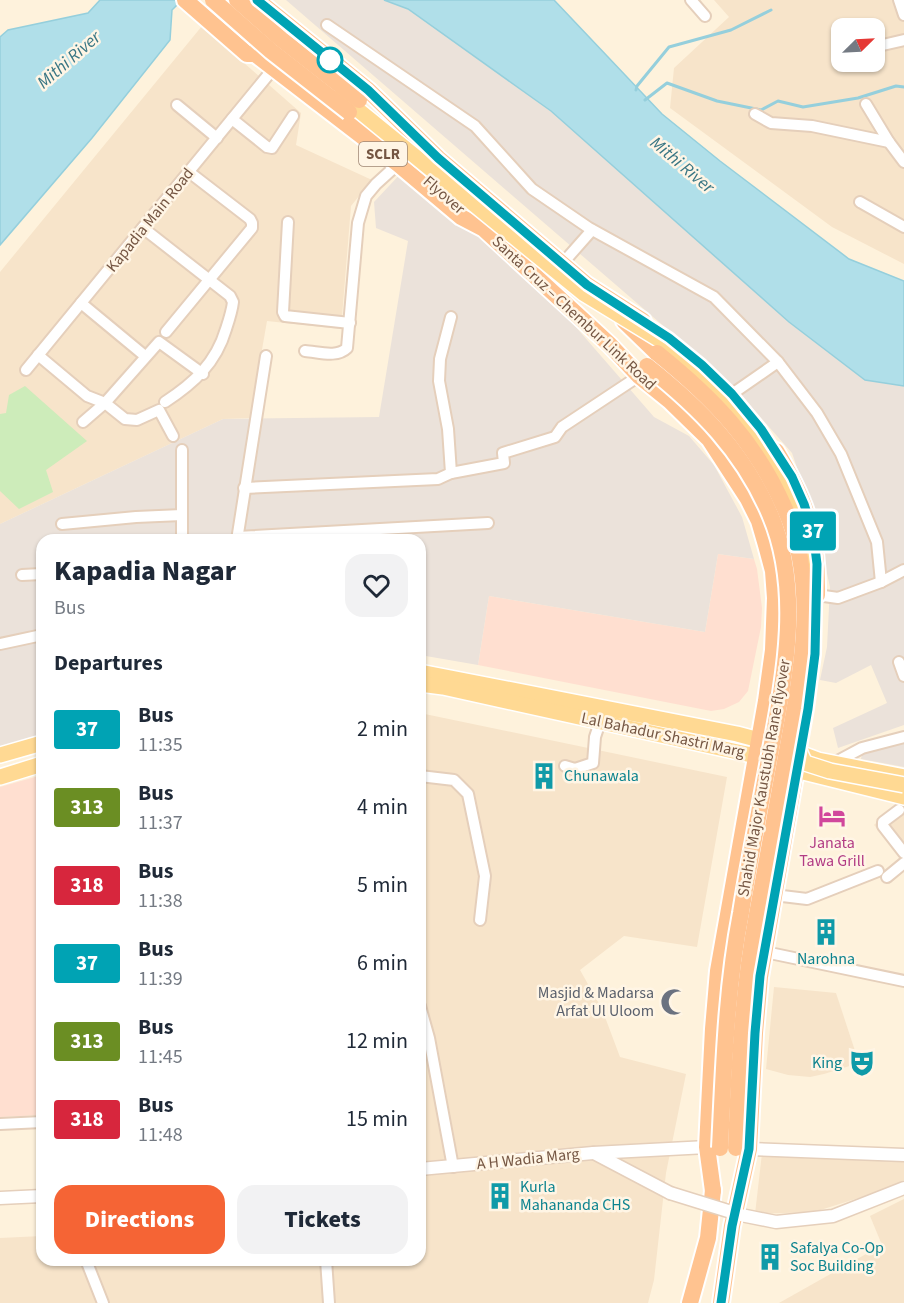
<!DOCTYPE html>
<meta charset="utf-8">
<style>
body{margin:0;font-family:"Source Sans 3",sans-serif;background:#f2f2f3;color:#1f2937;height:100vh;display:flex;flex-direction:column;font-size:22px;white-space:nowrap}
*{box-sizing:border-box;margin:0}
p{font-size:20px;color:#747a83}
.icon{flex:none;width:33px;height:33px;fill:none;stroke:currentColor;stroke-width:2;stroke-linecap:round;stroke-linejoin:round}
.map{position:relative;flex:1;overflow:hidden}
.panel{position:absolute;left:36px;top:534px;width:390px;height:732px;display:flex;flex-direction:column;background:#fff;border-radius:18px;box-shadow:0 2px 4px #0004}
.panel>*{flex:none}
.badge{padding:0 12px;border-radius:4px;font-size:21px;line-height:39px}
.needle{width:39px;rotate:66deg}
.controls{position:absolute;left:831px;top:18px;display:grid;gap:12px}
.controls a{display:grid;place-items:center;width:54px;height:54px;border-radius:12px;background:#fff;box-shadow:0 2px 4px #0004;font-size:30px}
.map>.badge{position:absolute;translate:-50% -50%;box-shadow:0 0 0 3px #fff}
h2{padding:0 18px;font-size:22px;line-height:54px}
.round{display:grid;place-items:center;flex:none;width:63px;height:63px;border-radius:18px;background:#f2f2f3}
.summary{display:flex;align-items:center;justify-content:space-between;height:102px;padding:0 18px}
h1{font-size:28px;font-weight:800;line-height:45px}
.primary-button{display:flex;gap:12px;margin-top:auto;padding:12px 18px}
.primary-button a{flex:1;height:69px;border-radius:18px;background:#f56435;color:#fff;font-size:24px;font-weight:800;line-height:69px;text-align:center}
.primary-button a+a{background:#f2f2f3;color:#1f2937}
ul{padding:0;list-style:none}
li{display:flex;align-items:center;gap:18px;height:78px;padding:0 18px}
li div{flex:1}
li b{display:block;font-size:22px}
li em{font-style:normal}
li .badge{min-width:66px;font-weight:700;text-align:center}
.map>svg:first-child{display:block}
</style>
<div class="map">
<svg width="904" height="1303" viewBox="0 0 904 1303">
<rect width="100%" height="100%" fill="#fef2dc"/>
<g fill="#f7e4ca" fill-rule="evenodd">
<path d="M 714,0 L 904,0 L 904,264 L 832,227 L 670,108 L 674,68 L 729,17 ZM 842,28 L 874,28 L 874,62 L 842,62 Z"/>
<path d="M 202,26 L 301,113 L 296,145 L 372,180 L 351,206 L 341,329 L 267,321 L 250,418 L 223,419 L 0,524 L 0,272 Z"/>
<path d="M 420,713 L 727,777 L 697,947 L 624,936 L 580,970 L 602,1009 L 620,1057 L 686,1074 L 666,1173 L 654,1280 L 648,1303 L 0,1303 L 0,1238 L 42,1236 L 42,1260 L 420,1260 Z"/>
<path d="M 900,801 L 904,806 L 904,858 L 874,825 Z"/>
<path d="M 774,987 L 836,993 L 859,1063 L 824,1074 L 810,1077 L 788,1075 L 766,1069 Z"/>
<path d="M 762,1153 L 904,1158 L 904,1180 L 884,1190 L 814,1212 L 755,1214 Z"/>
<path d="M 904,1199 L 904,1303 L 779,1303 L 882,1245 L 870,1216 Z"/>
</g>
<g fill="#ffdfd0">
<path d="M 718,554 L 754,559 L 757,569 L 762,608 L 761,627 L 748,691 L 739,702 L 724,709 L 711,711 L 478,665 L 489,596 L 705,632 Z"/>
<path d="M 42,775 L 42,1115 L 0,1117 L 0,787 Z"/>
</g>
<g fill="#ebe2da">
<path d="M 286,0 L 391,0 L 408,9 L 551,111 L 865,380 L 904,386 L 904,725 L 838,748 L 833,728 L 887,703 L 871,665 L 836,683 L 820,680 L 827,647 L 830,587 L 815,520 L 792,453 L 733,386 Z"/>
<path d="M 403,171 L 555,303 L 654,417 L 689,436 L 714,465 L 742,517 L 754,559 L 718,554 L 705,632 L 489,596 L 478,665 L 420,655 L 420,540 L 42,540 L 42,740 L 0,752 L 0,524 L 223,419 L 379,417 L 408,241 L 376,228 L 374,202 Z"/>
<path d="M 904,743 L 904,767 L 861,759 L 862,754 Z"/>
</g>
<path fill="#cdecba" d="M 25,386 L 87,441 L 46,470 L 53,492 L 19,509 L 0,491 L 0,414 L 6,413 L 9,395 Z"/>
<g fill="#b0dfe9" stroke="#95cfdc" stroke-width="1.5">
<path d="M 100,0 L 182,0 L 172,10 L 170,40 L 92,138 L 0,245 L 0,37 L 8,30 L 88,13 Z"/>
<path d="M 384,0 L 554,0 L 662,114 L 720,161 L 849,259 L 904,281 L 904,386 L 865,380 L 789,322 L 551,111 L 408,9 Z"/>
</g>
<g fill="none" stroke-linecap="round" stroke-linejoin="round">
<g stroke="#95cfdc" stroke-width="3">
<path d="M 636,90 L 637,86 L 669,47 L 731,30 L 771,10"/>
<path d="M 645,100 L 667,83 L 717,101 L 761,110 L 778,101 L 803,107 L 858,98 L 896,86 L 904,87"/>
</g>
<defs>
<g id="minor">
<path d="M 691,0 L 705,16"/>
<path d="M 899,0 L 904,15"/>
<path d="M 327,25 L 475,126 L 532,189 L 589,228 L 714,297 L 778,362 L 817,413 L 841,454 L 877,542 L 881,582"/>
<path d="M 874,47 L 904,40"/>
<path d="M 866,104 L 889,142 L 904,162"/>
<path d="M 177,105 L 217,138"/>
<path d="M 755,114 L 771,123 L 812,126 L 889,142"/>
<path d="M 232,119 L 267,147 L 272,148 L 293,116"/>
<path d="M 860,202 L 904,227"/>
<path d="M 288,222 L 283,312 L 285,316 L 350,323"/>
<path d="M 143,228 L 230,296 L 233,302 C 232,311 229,320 226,329 C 216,363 194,383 165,402"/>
<path d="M 562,264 L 592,230"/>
<path d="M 81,303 L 145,356"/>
<path d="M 166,332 L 252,228 L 252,223 L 250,219 L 189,172"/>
<path d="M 305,351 C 319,352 337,358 347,348 L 358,223 L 366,196 L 376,184 L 398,164"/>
<path d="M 38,355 L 87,396 L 105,403 L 125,419 L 137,420 L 159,410 L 173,436"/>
<path d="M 26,370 L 273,69"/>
<path d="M 732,394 L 778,362"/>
<path d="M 83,422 L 105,403 L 159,342 L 203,374"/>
<path d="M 451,473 L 504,463 L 503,453 L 555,437 L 562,427 L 639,376"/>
<path d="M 244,488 L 438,479 L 451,473 L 448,429 L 439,381 L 440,359 L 451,317"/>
<path d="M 62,524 L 136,517 L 182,515"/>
<path d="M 237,537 L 488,523"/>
<path d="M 182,540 L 182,450"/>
<path d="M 237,540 L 266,356"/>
<path d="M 22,575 L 42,574"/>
<path d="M 817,595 L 838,598 L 881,582 L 904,570"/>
<path d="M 0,644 L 42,635"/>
<path d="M 899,662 L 904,676"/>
<path d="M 834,763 L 862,748 L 904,737"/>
<path d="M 565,766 L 575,769 L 593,763 L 595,737 L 600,722"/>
<path d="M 420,776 L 454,780 L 468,794 L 485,876 L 480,920"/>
<path d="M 899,810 L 883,822 L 883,826 L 904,853"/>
<path d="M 887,877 L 904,863"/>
<path d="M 774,895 L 807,899 L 878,871"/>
<path d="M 765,952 L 904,981"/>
<path d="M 420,1006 L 429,1038 L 453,1167"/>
<path d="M 0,1124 L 42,1122"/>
<path d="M 86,1260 L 103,1303"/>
<path d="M 326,1260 L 329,1303"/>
</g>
<g id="tertiary">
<path d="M 749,1149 L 904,1155"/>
<path d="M 594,1153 L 670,1193"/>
<path d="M 420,1169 L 593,1153 L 707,1147"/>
<path d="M 0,1198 L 42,1196"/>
<path d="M 741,1215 L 776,1222 L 833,1216 L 904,1188"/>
</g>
<g id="primary">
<path d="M 420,672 L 737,734 L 771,743"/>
<path d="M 420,684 L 443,687 L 756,756 L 795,770 L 904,797"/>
<path d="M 802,754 L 818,760 L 904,777"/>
<path d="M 0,755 L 42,743"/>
<path d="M 0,777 L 42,764"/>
</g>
<g id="trunk">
<path d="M 185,0 L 247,54 L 255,54 L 398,164 L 461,217 L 484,229 L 610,345 L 639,376 L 670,401 L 709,439 L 748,499 L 759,521 L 766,545 L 773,571 L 775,598 L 773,650 L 766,701 L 718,971 L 713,1029 L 707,1147 L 713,1191"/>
<path d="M 257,0 L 368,90 L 438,158 L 587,285 L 643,321"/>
<path d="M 349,112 L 382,140"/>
<path d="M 624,321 L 657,353"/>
<path d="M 776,451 C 807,502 818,535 817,595"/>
<path d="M 690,1303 L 708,1238 L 713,1190"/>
<path d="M 721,1303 L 732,1226 L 749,1149 L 755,1033 L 760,977 L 799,753"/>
</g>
</defs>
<use href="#minor" stroke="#e5cfbb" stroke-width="14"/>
<use href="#tertiary" stroke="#e5cfbb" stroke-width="15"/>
<use href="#primary" stroke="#fff" stroke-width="18"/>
<use href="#trunk" stroke="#fff" stroke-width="20"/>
<use href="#minor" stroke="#fff" stroke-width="10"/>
<use href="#tertiary" stroke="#fff" stroke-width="12"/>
<use href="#primary" stroke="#ffd993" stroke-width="15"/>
<use href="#trunk" stroke="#ffc390" stroke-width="16"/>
<defs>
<path id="tertiary-bridge" d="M 670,1193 L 741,1215"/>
<g id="primary-bridge">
<path d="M 341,96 L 583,293 L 665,343 L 698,370 L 740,411 L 771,455 L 799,506 L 807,534 L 806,576"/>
<path d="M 808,667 L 812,640 L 808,620"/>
<path d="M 799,724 C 796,740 797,749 805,763 L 830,771 L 904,785"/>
</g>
<g id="trunk-bridge">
<path d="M 213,0 L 271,51 L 349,112"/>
<path d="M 237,0 L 281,39 L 359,100"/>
<path d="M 657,353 C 713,398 756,442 785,509 C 821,590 799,684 784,767 C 775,816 766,865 757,914 C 742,992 739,1070 736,1148"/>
<path d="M 647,366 C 700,408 743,451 770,514 C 804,593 783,685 768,765 C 759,814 749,863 741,913 C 726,990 724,1069 720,1148"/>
</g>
</defs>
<use href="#tertiary-bridge" stroke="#e5cfbb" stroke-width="15" stroke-linecap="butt"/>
<use href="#primary-bridge" stroke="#fff" stroke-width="18" stroke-linecap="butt"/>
<use href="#trunk-bridge" stroke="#fff" stroke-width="20" stroke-linecap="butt"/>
<use href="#tertiary-bridge" stroke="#fff" stroke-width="12"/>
<use href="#primary-bridge" stroke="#ffd993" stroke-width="15"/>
<use href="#trunk-bridge" stroke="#ffc390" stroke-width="16"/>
</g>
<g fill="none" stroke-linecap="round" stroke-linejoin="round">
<defs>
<path id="line" d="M 257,0 L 368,90 L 438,158 L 587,285 L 669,338 L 702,365 L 732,394 L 761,429 L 792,477 L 804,504 L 813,532 L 817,564 L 815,654 L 808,709 L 760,976 L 755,1033 L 749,1149 L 732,1226 L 721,1303"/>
</defs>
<use href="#line" stroke="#fff" stroke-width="14"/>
<use href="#line" stroke="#00a3b4" stroke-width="9"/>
</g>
<defs>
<symbol id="building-bare" viewBox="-9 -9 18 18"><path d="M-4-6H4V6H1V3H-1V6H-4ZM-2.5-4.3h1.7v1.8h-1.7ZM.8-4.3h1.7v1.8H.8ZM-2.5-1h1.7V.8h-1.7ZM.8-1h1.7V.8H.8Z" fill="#0f9aa8" stroke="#fff5e5" stroke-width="2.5" paint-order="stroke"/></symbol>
<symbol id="hotel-bare" viewBox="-9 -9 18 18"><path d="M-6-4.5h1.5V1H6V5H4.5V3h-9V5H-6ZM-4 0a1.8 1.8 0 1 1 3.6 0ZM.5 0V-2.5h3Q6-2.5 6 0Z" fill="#d1479c" stroke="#fff5e5" stroke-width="2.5" paint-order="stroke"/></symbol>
<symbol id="mosque-bare" viewBox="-9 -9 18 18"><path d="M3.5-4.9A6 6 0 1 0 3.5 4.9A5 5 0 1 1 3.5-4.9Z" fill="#6b7280" stroke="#fff5e5" stroke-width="2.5" paint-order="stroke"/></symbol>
<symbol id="theatre-bare" viewBox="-9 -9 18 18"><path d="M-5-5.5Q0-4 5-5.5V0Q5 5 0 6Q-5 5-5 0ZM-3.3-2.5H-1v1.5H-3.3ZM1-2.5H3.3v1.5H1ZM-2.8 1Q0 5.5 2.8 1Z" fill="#0f9aa8" stroke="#fff5e5" stroke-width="2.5" paint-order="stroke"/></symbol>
</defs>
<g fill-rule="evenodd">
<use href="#building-bare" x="525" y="757" width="38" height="38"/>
<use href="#hotel-bare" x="813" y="797" width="38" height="38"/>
<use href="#building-bare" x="807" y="913" width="38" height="38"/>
<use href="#mosque-bare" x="655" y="983" width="38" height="38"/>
<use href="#theatre-bare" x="843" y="1044" width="38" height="38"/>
<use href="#building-bare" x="481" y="1177" width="38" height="38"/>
<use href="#building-bare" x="751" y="1238" width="38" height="38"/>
</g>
<circle fill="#fff" stroke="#00a3b4" stroke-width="3" cx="330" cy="60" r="12"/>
<g text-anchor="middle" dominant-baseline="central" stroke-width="5" stroke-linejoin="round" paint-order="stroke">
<rect fill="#fff5e5" stroke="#9e8674" stroke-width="1.5" x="359" y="142" width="48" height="24" rx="4.5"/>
<g font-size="15" font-weight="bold" fill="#755643">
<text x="383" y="154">SCLR</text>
</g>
<g font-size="16" fill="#755643" stroke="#fff5e5">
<text transform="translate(444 195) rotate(41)">Flyover</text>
<text transform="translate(150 220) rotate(-51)">Kapadia Main Road</text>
<text transform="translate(574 313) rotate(43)">Santa Cruz – Chembur Link Road</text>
<text transform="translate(663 735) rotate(12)">Lal Bahadur Shastri Marg</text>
<text transform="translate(764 778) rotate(-80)">Shahid Major Kaustubh Rane flyover</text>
<text transform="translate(528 1159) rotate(-6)">A H Wadia Marg</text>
</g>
<g font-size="16" fill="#0d838f" stroke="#fff5e5" text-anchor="start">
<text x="564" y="776">Chunawala</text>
<text x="826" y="959" text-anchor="middle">Narohna</text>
<text x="842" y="1063" text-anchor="end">King</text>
<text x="520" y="1187">Kurla<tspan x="520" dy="18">Mahananda CHS</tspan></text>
<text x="790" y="1248">Safalya Co-Op<tspan x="790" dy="18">Soc Building</tspan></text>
</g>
<g font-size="16" fill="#b23c85" stroke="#fff5e5">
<text x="832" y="843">Janata<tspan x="832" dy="18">Tawa Grill</tspan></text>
</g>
<g font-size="16" fill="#5b616d" stroke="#fff5e5" text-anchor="end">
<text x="654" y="993">Masjid &amp; Madarsa<tspan x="654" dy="18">Arfat Ul Uloom</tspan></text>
</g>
<g font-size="18" font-style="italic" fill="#397684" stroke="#fff5e5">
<text transform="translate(69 60) rotate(-41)">Mithi River</text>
<text transform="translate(682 165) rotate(40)">Mithi River</text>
</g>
</g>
</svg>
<div class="controls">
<a><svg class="needle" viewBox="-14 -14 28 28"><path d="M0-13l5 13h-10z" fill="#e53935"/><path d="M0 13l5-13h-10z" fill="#747a83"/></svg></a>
</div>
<b class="badge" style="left:813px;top:531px;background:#00a3b4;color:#fff">37</b>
<section class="panel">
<div class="summary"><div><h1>Kapadia Nagar</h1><p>Bus</p></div><a class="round"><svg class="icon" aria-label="heart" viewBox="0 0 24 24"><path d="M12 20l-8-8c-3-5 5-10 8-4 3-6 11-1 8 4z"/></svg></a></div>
<h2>Departures</h2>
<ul>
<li><span class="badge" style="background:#00a3b4;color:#fff">37</span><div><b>Bus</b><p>11:35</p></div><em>2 min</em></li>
<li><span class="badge" style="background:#6b8e23;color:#fff">313</span><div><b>Bus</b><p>11:37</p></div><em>4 min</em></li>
<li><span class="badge" style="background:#d7263d;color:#fff">318</span><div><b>Bus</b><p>11:38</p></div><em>5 min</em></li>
<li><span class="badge" style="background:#00a3b4;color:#fff">37</span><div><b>Bus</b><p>11:39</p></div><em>6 min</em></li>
<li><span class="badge" style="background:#6b8e23;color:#fff">313</span><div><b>Bus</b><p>11:45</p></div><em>12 min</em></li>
<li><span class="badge" style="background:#d7263d;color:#fff">318</span><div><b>Bus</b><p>11:48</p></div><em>15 min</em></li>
</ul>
<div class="primary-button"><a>Directions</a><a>Tickets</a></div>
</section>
</div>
